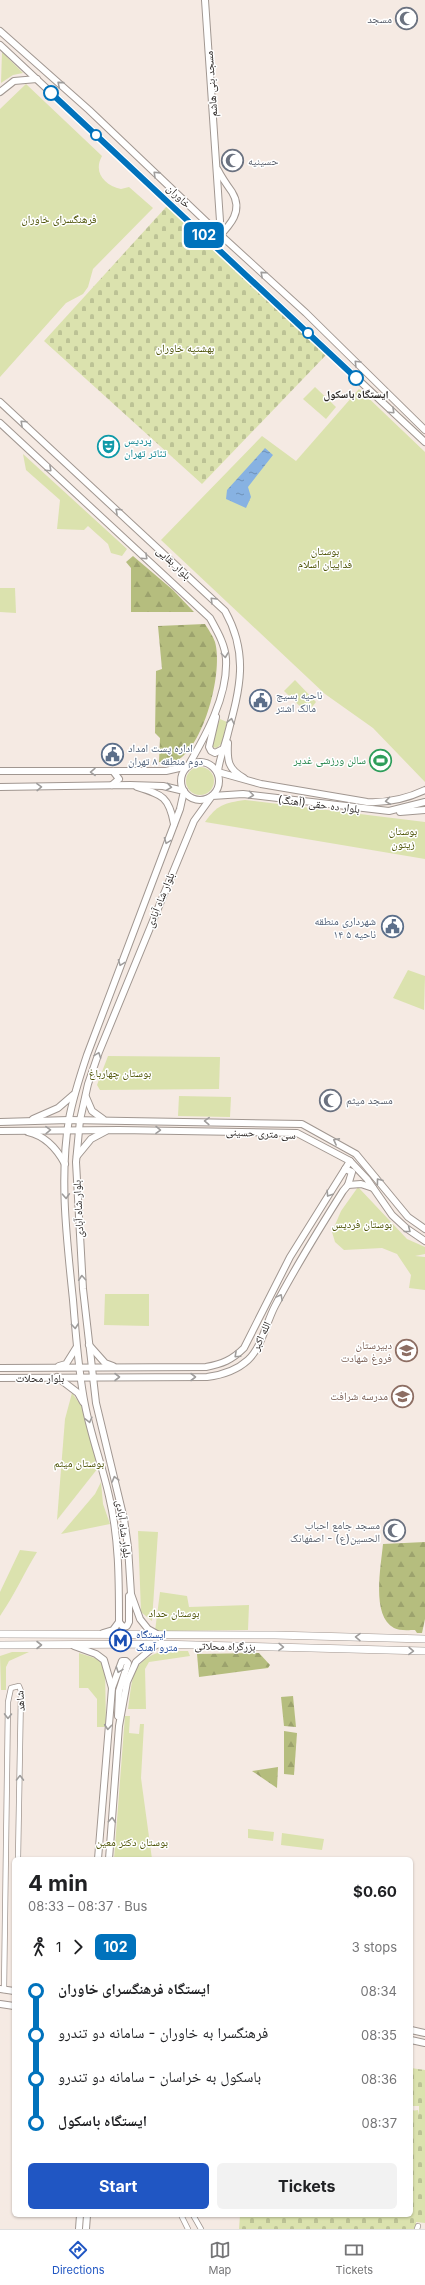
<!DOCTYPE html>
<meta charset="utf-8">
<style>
body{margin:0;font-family:Inter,"Noto Naskh Arabic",sans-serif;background:#f2f2f2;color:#202124;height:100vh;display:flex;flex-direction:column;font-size:15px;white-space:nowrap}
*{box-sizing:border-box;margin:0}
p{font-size:13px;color:#757577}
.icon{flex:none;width:22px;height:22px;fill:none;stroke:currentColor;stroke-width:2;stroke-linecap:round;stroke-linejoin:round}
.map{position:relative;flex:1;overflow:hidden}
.sheet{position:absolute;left:12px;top:1857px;width:401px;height:360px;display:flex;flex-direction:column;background:#fff;border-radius:6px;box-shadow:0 1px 3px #0004}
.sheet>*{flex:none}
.badge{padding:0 8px;border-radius:6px;font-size:14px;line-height:26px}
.map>.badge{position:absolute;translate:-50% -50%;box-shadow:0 0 0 2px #fff}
.legs{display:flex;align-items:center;gap:6px;height:44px;padding:0 16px;font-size:13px}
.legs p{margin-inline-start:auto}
.headline{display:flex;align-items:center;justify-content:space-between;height:68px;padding:0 16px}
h1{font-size:22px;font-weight:700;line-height:30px}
.primary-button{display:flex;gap:8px;margin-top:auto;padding:8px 16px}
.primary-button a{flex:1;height:46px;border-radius:6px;background:#2056c3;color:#fff;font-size:16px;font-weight:700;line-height:46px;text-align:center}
.primary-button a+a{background:#f2f2f2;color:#202124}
ul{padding:0 16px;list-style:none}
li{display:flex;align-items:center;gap:14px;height:44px;font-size:15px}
li i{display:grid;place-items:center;width:6px;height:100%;margin:0 5px;background:currentColor}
li i::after{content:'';width:10px;height:10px;margin:-5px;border:3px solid;border-radius:50%;background:#fff}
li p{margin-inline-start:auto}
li:first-child i{background:linear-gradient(#0000 50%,currentColor 0)}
li:last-child i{background:linear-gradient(currentColor 50%,#0000 0)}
.tab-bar{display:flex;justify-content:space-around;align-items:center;height:56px;border-top:1px solid #e0e0e0;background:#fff;font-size:11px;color:#757577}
.tab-bar a{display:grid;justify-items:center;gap:2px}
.tab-bar .active{color:#2056c3}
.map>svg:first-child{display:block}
</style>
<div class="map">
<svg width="425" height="2229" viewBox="0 0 425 2229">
<defs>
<pattern id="forest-firs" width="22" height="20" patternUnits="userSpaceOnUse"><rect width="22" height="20" fill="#b5bd7e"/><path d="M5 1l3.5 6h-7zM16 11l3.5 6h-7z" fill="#9ca26d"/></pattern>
<pattern id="cemetery-stones" width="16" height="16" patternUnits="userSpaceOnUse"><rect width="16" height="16" fill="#dbe2ae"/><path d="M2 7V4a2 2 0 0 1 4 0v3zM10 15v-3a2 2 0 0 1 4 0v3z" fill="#bcc295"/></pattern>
<pattern id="water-ripples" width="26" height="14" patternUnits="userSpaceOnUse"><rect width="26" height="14" fill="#87b2e2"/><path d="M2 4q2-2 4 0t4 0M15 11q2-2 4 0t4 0" fill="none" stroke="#6e91b7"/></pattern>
</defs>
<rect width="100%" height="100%" fill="#f5eae3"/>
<g fill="#dbe2ae">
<path d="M 2,52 L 23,73 L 13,75 L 1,83 Z"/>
<path d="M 26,84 L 102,156 C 93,172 104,185 121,189 L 129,187 L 153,208 L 93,269 L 88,287 L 83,294 L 66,303 L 0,377 L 0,109 Z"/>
<path d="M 315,387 L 336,407 L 326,419 L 303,399 Z"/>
<path d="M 359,389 L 425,452 L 425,782 L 373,728 L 325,694 L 161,540 L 262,436 L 296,461 Z"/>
<path d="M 23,454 L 127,549 L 122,556 L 111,553 L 108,544 L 88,526 L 84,530 L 57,529 L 60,500 L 26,470 Z"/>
<path d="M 0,588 L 15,588 L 16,613 L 0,612 Z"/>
<path d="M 295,680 L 316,702 L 307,713 L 284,691 Z"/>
<path d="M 220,719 L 227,722 L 222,743 L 217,748 L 212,747 L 211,743 Z"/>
<circle cx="200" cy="781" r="14"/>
<path d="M 245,800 L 425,822 L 425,859 L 205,822 C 217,805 224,803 245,800 Z"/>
<path d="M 408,970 L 425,976 L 424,1010 L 393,998 Z"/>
<path d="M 108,1056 L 220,1057 L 219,1089 L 100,1090 L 97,1085 Z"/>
<path d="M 179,1096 L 231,1097 L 230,1117 L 178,1116 Z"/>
<path d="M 358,1187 L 407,1239 L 425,1247 L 425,1254 L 415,1256 L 425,1257 L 425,1290 L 409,1288 L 411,1275 L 397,1254 L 382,1248 L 344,1250 L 335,1242 L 332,1232 L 341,1211 Z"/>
<path d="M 105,1294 L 149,1294 L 149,1326 L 104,1325 Z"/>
<path d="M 72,1393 L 83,1408 L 98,1468 L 57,1520 L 65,1419 Z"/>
<path d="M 101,1482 L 103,1504 L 110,1524 L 61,1534 L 95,1494 Z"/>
<path d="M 138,1531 L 158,1532 L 152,1621 L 141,1612 Z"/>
<path d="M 20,1550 L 37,1552 C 24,1573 14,1596 0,1616 L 0,1592 Z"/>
<path d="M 160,1592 L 187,1596 L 189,1607 L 249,1605 L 248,1630 L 155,1631 Z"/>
<path d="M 163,1651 L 188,1651 L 190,1656 L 149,1662 L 145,1669 L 146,1709 L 128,1709 C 133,1678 130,1661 163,1651 Z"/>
<path d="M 12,1652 L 29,1652 L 9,1661 L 6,1667 L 6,1690 L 1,1690 L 0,1656 Z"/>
<path d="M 79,1653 L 98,1659 L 105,1667 L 106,1727 L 97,1727 L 97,1699 L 88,1688 L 79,1688 Z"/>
<path d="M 125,1716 L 130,1716 L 129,1733 L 139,1734 L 140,1724 L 144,1724 L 141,1778 L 152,1859 L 114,1859 Z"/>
<path d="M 248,1829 L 274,1832 L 273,1841 L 248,1838 Z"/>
<path d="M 282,1833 L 324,1839 L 322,1850 L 281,1845 Z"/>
</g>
<g fill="url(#forest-firs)">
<path d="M 133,556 L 173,590 L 194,612 L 131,612 L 131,568 L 126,562 Z"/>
<path d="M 205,624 C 208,629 213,636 215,642 C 223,671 206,737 182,757 C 176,762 167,762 159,762 L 160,738 L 155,733 L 156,671 L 162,669 L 158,626 Z"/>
<path d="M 425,1542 L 425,1619 L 422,1633 L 417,1633 L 415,1630 C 409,1630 399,1631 394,1628 C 371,1616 381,1566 383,1544 Z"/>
<path d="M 259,1653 L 270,1665 L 268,1668 L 199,1677 L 197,1654 Z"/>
<path d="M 293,1696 L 296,1727 L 284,1726 L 281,1697 Z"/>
<path d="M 284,1731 L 297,1733 L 294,1775 L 284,1774 Z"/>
<path d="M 278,1767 L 277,1788 L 252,1771 Z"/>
</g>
<g fill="url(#cemetery-stones)">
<path d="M 167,206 L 326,355 L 202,484 L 44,341 Z"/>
<path d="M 411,2068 L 425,2070 L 425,2223 L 416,2222 L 416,2229 L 239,2229 L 240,2215 L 411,2215 L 411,2111 L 418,2110 L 419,2115 L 419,2106 L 411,2106 Z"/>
</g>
<path fill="url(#water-ripples)" d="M 265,448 L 273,455 L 248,487 L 251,497 L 246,508 L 226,499 L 227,490 Z"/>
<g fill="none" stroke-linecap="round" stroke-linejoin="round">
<defs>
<g id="minor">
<path d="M 4,1990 L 8,1702 L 11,1688 L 19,1686 L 21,1691 L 18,1859"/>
<path d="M 181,2215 L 188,2229"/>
<path d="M 193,2215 L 201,2229"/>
<path d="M 417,2229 L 418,2226"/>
</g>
<g id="major">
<path d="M 205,0 L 220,221 L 215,230"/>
<path d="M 0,31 L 89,110 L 215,230 L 306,313 L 425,430"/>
<path d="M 0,45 L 425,442"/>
<path d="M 0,92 L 14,81 L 37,79"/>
<path d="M 213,243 C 227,228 245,213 232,192 C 227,185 222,178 218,170"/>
<path d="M 0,402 L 225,611 C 249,654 240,688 228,733 C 225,746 219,759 218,772 L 261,784 L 367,802 C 388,803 406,799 425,790"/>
<path d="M 0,423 L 210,618 C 217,631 225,644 226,659 C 228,696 206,735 188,766 L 166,771 L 0,771"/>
<path d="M 216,717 L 209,747 L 211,751 L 215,753 L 223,749"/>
<path d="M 228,743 C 227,761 228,769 244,778"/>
<circle cx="200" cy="781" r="19"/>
<path d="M 112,785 L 119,779 L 113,771"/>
<path d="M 0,787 L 130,785 L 163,786 L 184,791 L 180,809 L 87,1055 C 80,1076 73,1097 69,1119 C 59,1178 67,1241 73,1300 C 76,1335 78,1370 85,1405 C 91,1436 102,1465 109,1496 C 119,1538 119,1579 119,1622"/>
<path d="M 137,787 C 163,795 169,797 174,824"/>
<path d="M 400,812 L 425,810"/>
<path d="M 86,1097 L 92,1111 L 103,1119"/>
<path d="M 33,1119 L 58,1108 L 73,1095"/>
<path d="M 0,1122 L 69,1120 L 302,1124 L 356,1154 L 408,1217 L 425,1229"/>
<path d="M 0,1131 L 119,1130 L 297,1133 L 350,1161 L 367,1179 L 392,1215 L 406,1228 L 425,1241"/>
<path d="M 28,1132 C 46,1136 57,1149 65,1164"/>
<path d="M 77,1156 L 91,1139 L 106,1131"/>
<path d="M 345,1169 L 352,1172 L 348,1185"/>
<path d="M 89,1345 L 105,1363 L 113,1366"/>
<path d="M 59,1366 L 66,1364 L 76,1348"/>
<path d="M 0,1368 L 206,1367 C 222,1364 232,1360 244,1348 L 290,1257 L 350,1161"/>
<path d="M 57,1377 L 78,1393 L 83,1402"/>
<path d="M 0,1378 L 207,1377 C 223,1375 236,1371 248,1360 C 262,1347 266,1323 275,1306 C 296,1266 319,1229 343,1191 L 348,1185 L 361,1184 L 373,1188"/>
<path d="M 119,1622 L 123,1627 L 127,1626 L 129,1622 L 129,1596"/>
<path d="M 103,1633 L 113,1630 L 119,1622"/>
<path d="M 157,1634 L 148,1629 L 140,1619 L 131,1594 L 128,1547 L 124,1519 L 96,1403 L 83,1289 L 76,1162 L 80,1120 L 88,1084 L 99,1052 L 194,821 L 212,796 L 243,794 L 389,811 L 425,802"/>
<path d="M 74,1646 L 96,1654 L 104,1660 L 112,1688 L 98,1859"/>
<path d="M 112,1688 L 122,1661 L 126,1661 L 128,1663 L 119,1691 L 118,1716"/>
<path d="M 109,1859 L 119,1726 L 127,1682 L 136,1662 L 157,1644"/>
<path d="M 0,1989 L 14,1991"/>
<path d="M 0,2004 L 14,2006"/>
<path d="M 411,2030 L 425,2033"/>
<path d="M 411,2040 L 425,2043"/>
<path d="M 79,2229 L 80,2215"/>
<path d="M 86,2229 L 87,2215"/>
</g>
<g id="highway">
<path d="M 0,1634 L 275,1635 L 425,1639"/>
<path d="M 0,1645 L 157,1644 L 425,1651"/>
</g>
</defs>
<use href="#minor" stroke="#a19791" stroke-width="6"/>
<use href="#major" stroke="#a19791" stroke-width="8"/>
<use href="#highway" stroke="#a19791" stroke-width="8"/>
<use href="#minor" stroke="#fff" stroke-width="4.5"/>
<use href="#major" stroke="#fff" stroke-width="6"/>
<use href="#highway" stroke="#fff" stroke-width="7"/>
</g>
<defs><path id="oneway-chevron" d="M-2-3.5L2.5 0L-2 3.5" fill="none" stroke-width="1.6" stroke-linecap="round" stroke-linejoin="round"/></defs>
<g stroke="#9f9d9c">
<use href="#oneway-chevron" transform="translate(60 84) rotate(-139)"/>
<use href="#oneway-chevron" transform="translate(156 174) rotate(-136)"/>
<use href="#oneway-chevron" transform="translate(263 274) rotate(-138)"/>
<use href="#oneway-chevron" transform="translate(357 363) rotate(-134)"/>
<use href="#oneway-chevron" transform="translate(392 411) rotate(43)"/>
<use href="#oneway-chevron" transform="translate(23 423) rotate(-137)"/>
<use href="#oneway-chevron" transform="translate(49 469) rotate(43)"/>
<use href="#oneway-chevron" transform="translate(118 511) rotate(-137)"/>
<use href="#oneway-chevron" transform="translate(145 557) rotate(43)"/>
<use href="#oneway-chevron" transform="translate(213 600) rotate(-135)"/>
<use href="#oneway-chevron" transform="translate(225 655) rotate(83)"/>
<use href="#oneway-chevron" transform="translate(231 721) rotate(-77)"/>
<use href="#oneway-chevron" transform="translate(93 772) rotate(179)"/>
<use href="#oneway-chevron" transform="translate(39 787) rotate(-2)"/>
<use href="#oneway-chevron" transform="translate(169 787) rotate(9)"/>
<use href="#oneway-chevron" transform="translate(251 795) rotate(7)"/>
<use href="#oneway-chevron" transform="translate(388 801) rotate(172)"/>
<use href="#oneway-chevron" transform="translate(167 841) rotate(111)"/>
<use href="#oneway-chevron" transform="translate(121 963) rotate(111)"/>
<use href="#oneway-chevron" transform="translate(98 1055) rotate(-70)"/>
<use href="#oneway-chevron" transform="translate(207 1121) rotate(-178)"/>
<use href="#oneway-chevron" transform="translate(48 1130) rotate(-1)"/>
<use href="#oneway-chevron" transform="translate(158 1130) rotate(1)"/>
<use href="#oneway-chevron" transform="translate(336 1141) rotate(-152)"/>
<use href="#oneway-chevron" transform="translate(379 1181) rotate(-127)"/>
<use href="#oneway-chevron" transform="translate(329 1194) rotate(123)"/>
<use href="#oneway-chevron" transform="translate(66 1196) rotate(87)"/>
<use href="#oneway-chevron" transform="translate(408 1230) rotate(38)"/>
<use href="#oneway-chevron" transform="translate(82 1278) rotate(-94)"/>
<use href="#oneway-chevron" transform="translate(280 1297) rotate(-62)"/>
<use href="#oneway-chevron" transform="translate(75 1326) rotate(85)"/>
<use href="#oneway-chevron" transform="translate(237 1355) rotate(137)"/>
<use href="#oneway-chevron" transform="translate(117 1377)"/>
<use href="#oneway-chevron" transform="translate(193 1377)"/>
<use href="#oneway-chevron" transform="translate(89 1420) rotate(76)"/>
<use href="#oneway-chevron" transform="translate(115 1479) rotate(-105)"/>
<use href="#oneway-chevron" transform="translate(358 1637) rotate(-179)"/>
<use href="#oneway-chevron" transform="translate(39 1645)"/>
<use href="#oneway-chevron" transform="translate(281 1647) rotate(1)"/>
<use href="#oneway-chevron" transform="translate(411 1651) rotate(2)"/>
<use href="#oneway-chevron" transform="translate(119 1670) rotate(110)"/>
<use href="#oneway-chevron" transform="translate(8 1716) rotate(91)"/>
<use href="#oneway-chevron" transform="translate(108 1727) rotate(95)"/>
<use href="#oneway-chevron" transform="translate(20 1778) rotate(-89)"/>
<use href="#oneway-chevron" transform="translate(112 1820) rotate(-86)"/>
</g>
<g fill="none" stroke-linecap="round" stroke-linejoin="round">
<defs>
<path id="line-1" d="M 51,93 L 356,378"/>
</defs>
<use href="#line-1" stroke="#fff" stroke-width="9"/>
<use href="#line-1" stroke="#0072bc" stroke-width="6"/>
</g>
<defs>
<symbol id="mosque-ring" viewBox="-11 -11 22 22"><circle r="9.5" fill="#fff" stroke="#6b7280" stroke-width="1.5"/><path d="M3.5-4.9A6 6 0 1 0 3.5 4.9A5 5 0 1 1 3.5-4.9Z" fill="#6b7280"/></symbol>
<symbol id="theatre-ring" viewBox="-11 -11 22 22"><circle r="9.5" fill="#fff" stroke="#0f9aa8" stroke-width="1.5"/><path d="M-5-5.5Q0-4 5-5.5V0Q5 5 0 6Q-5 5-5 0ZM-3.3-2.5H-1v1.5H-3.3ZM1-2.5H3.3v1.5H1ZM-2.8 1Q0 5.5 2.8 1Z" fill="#0f9aa8"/></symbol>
<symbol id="civic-ring" viewBox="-11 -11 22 22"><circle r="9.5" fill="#fff" stroke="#5c6f8a" stroke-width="1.5"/><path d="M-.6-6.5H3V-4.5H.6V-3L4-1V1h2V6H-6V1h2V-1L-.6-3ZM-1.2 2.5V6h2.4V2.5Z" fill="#5c6f8a"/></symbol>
<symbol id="stadium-ring" viewBox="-11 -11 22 22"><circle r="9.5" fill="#fff" stroke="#2e9e5b" stroke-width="1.5"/><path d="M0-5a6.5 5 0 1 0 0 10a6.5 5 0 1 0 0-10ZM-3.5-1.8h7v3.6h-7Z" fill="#2e9e5b"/></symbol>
<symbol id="school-ring" viewBox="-11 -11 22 22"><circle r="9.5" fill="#fff" stroke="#8d6e63" stroke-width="1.5"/><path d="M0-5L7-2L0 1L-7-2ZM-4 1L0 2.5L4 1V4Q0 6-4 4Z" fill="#8d6e63"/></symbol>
<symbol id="metro-ring" viewBox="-11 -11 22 22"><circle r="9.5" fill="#fff" stroke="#1a4fb4" stroke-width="1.5"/><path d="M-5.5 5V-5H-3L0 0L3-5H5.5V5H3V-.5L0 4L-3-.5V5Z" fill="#1a4fb4"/></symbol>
</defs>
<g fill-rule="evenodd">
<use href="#mosque-ring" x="394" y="6" width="25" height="25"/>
<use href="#mosque-ring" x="220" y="148" width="25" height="25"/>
<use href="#theatre-ring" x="96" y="434" width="25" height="25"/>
<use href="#civic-ring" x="248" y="688" width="25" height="25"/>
<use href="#civic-ring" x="100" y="742" width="25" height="25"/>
<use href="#stadium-ring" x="368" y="748" width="25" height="25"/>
<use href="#civic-ring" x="380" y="914" width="25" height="25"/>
<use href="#mosque-ring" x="318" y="1088" width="25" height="25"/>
<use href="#school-ring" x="394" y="1338" width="25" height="25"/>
<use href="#school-ring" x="390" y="1384" width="25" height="25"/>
<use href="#mosque-ring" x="382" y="1518" width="25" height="25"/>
<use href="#metro-ring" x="108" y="1628" width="25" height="25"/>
</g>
<g fill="#fff" stroke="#0072bc" stroke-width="2">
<circle cx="51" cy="93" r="7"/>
<circle cx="96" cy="135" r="5"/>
<circle cx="308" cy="333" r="5"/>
<circle cx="356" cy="378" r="7"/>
</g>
<g text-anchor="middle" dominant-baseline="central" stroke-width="3" stroke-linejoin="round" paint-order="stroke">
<g font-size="11" fill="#5b616d" stroke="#fff" text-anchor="end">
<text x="392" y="19">مسجد</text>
<text x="248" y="161" text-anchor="start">حسینیه</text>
<text x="346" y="1100" text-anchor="start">مسجد میثم</text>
<text x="380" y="1525">مسجد جامع احباب<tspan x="380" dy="13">الحسین(ع) - اصفهانک</tspan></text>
</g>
<g font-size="11" fill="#292523" stroke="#fff">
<text transform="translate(211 84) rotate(-94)">مسجد بنی هاشم</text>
<text transform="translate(179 196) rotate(44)">خاوران</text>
<text transform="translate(174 563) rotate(43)">بلوار بقایی</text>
<text transform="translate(319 804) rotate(7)">بلوار ده حقی (آهنگ)</text>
<text transform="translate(160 900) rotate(-68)">بلوار شاه آبادی</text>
<text transform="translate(261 1133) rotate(3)">سی متری حسینی</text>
<text transform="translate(78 1209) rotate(-93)">بلوار شاه آبادی</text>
<text transform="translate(261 1336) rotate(-65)">الله اکبر</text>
<text x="40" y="1378">بلوار محلات</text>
<text transform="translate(124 1529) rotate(82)">بلوار شاه آبادی</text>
<text transform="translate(225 1646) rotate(1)">بزرگراه محلاتی</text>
<text transform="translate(20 1701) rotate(-94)">شاهد</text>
</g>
<g font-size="11" fill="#4a5002" stroke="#fff">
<text x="59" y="219">فرهنگسرای خاوران</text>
<text x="185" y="348">بهشتیه خاوران</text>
<text x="325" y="551">بوستان<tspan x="325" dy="13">فداییان اسلام</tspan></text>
<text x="403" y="831">بوستان<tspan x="403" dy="13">زیتون</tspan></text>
<text x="120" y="1073">بوستان چهارباغ</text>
<text x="362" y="1224">بوستان فردیس</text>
<text x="79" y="1463">بوستان میثم</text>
<text x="174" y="1613">بوستان حداد</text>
<text x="132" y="1842">بوستان دکتر معین</text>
</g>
<g font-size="11" font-weight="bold" fill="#292523" stroke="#fff">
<text x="356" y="394">ایستگاه باسکول</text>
</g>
<g font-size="11" fill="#0d838f" stroke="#fff" text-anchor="start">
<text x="124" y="440">پردیس<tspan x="124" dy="13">تئاتر تهران</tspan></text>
</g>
<g font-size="11" fill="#4e5e75" stroke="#fff" text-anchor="start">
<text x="276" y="695">ناحیه بسیج<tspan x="276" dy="13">مالک اشتر</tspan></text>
<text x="128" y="748">اداره پست امداد<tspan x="128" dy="13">دوم منطقه ۸ تهران</tspan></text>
<text x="376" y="921" text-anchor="end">شهرداری منطقه<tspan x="376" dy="13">۱۴ ناحیه ۵</tspan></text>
</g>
<g font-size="11" fill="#27864d" stroke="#fff" text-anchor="end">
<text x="366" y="760">سالن ورزشی غدیر</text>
</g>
<g font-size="11" fill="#785e54" stroke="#fff" text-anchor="end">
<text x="392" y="1345">دبیرستان<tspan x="392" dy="13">فروغ شهادت</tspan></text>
<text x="388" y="1396">مدرسه شرافت</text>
</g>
<g font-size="11" fill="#164399" stroke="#fff" text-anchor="start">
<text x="136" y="1634">ایستگاه<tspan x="136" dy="13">مترو آهنگ</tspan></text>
</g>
</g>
</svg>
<b class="badge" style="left:204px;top:235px;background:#0072bc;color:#fff">102</b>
<section class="sheet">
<div class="headline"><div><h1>4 min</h1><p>08:33 – 08:37 · Bus</p></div><b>$0.60</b></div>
<div class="legs"><svg class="icon" aria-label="walk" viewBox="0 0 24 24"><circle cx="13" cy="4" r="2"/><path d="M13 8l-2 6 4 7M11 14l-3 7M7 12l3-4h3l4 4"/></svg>1<svg class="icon" aria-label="forward" viewBox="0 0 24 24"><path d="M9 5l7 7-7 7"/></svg><b class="badge" style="background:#0072bc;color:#fff">102</b><p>3 stops</p></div>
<ul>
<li><i style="color:#0072bc"></i><b>ایستگاه فرهنگسرای خاوران</b><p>08:34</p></li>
<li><i style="color:#0072bc"></i><span>فرهنگسرا به خاوران - سامانه دو تندرو</span><p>08:35</p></li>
<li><i style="color:#0072bc"></i><span>باسکول به خراسان - سامانه دو تندرو</span><p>08:36</p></li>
<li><i style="color:#0072bc"></i><b>ایستگاه باسکول</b><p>08:37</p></li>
</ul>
<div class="primary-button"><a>Start</a><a>Tickets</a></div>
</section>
</div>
<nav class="tab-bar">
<a class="active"><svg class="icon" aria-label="directions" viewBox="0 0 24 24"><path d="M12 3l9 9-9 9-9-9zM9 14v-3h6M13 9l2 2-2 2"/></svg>Directions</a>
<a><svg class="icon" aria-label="map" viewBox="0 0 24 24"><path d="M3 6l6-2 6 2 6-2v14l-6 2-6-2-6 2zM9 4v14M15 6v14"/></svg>Map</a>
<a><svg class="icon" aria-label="tickets" viewBox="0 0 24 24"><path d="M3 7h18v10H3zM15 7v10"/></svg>Tickets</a>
</nav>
